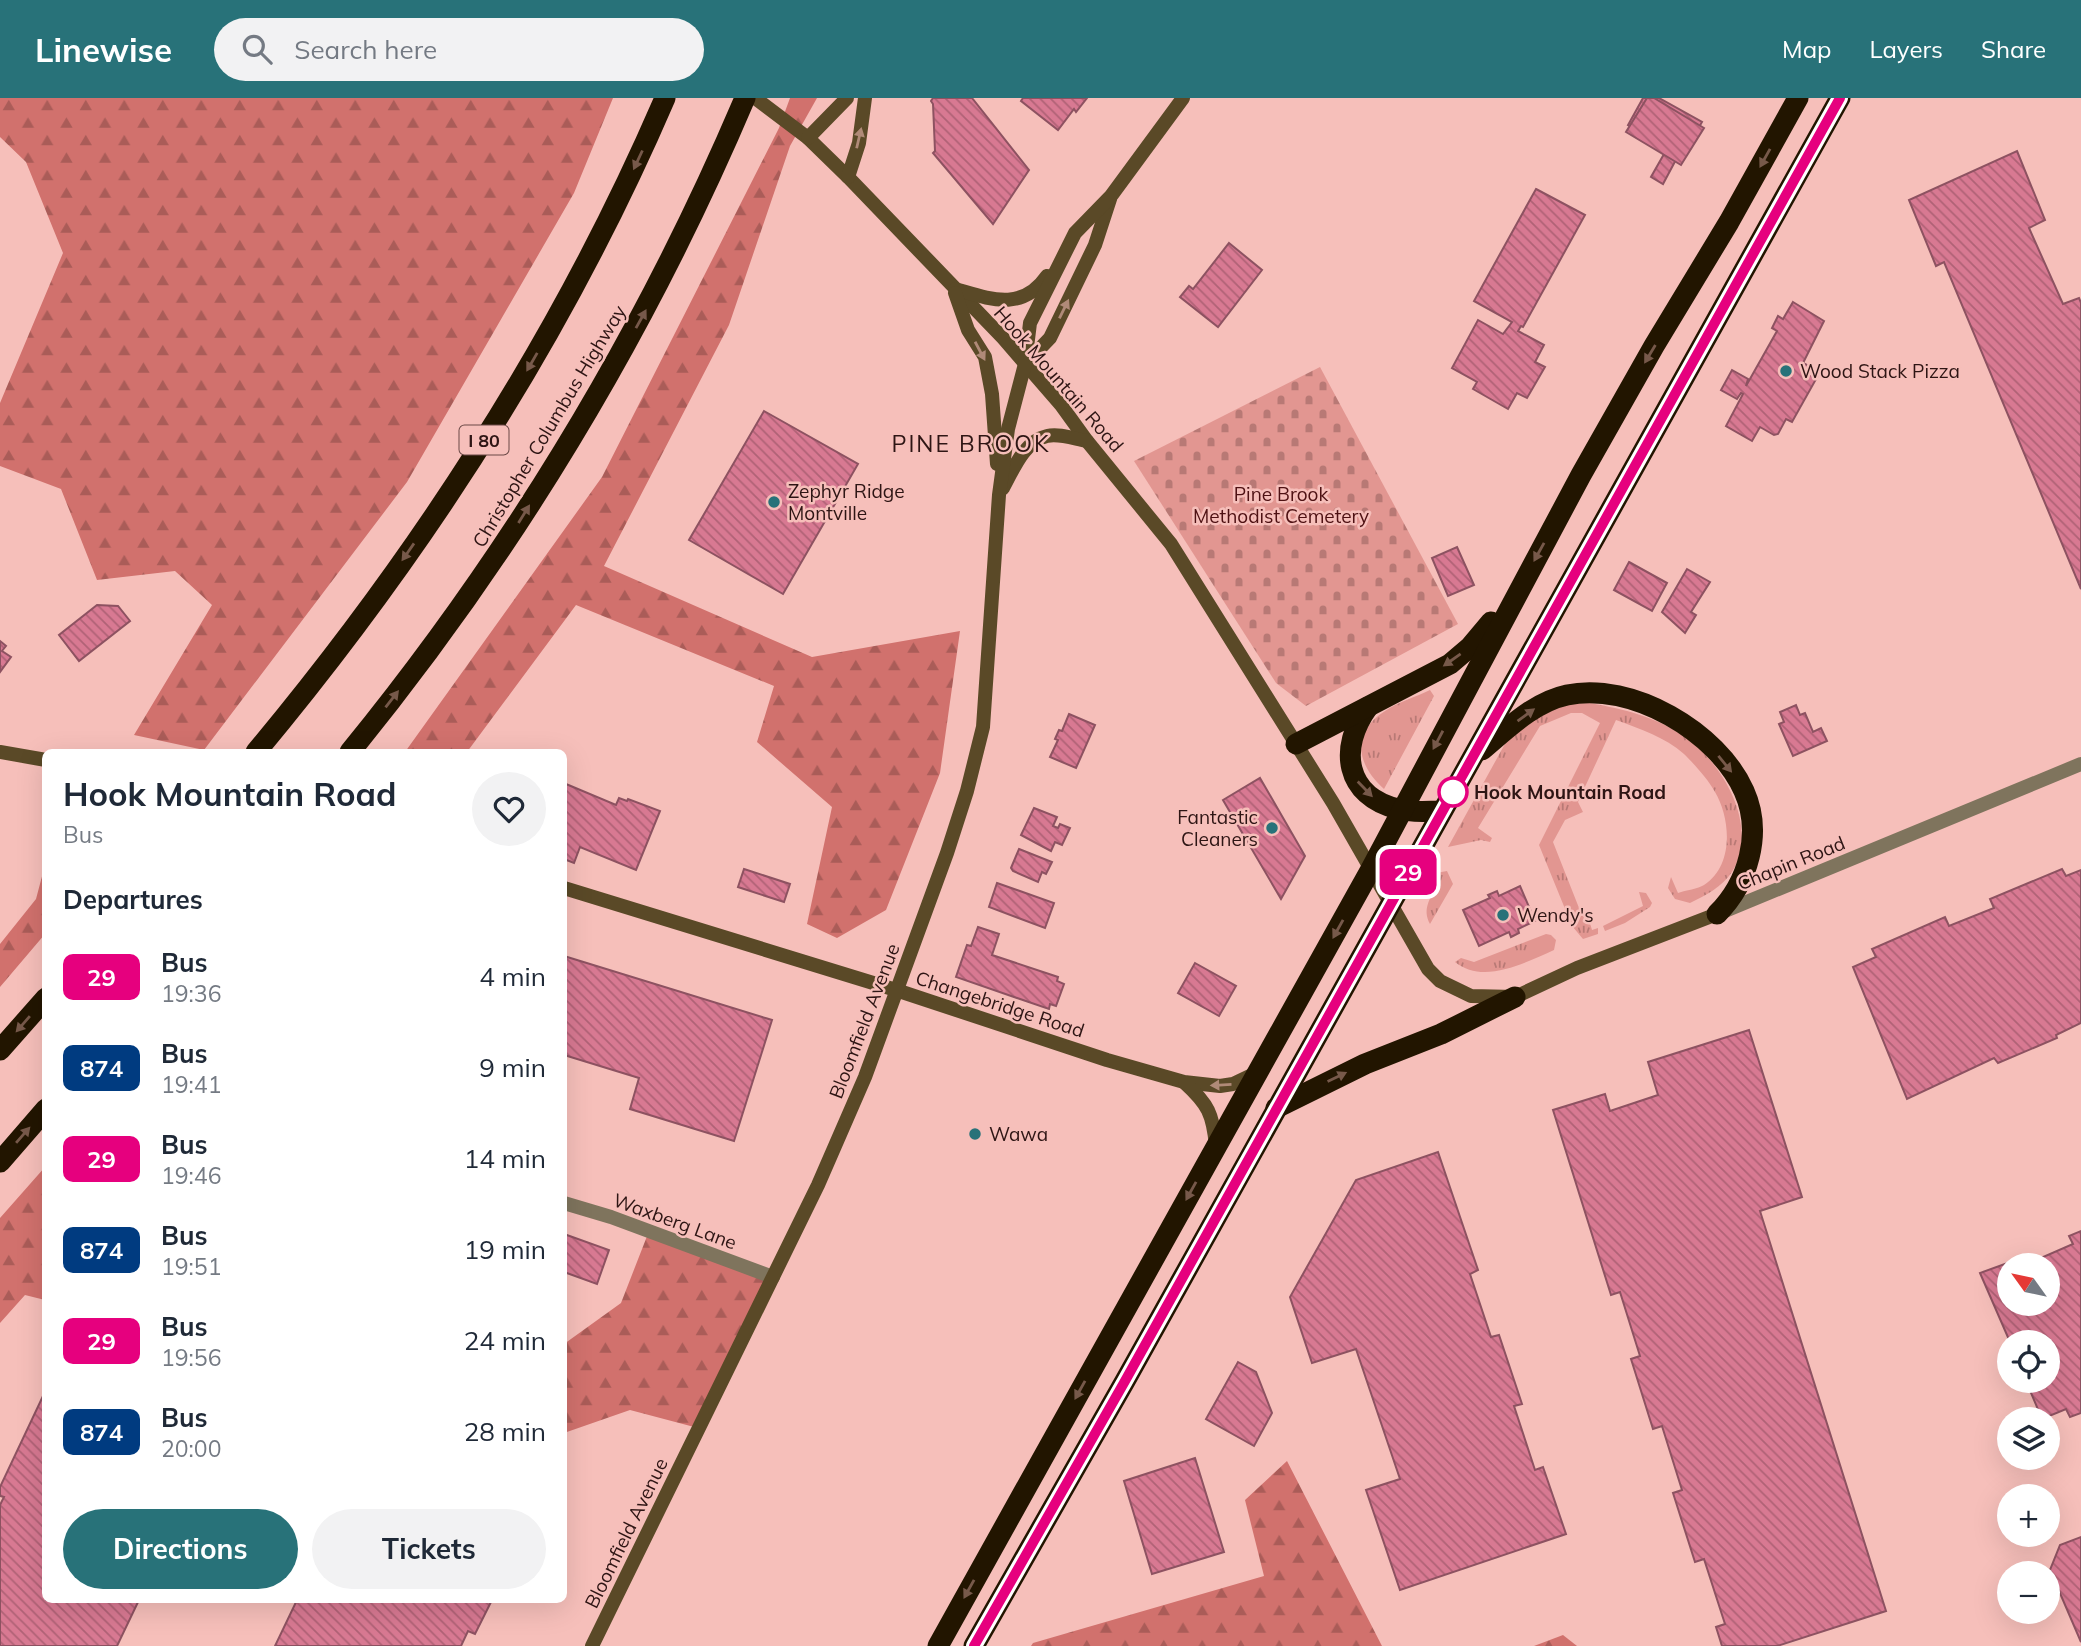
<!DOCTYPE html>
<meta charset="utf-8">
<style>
body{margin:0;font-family:Mulish,sans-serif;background:#f2f2f3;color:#1f2937;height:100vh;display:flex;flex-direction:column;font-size:26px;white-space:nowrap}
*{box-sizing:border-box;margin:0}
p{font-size:23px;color:#747a83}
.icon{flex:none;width:38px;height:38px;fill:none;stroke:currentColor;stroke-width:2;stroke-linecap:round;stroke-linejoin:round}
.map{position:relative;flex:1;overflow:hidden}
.drawer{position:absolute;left:42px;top:651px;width:525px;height:854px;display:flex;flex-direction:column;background:#fff;border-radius:10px;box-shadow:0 7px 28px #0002}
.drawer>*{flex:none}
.badge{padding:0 14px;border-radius:10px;font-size:24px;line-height:46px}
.needle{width:46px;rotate:303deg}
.buttons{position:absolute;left:1997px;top:1155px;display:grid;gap:14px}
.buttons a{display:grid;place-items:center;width:63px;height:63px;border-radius:50%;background:#fff;box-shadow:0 7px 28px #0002;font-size:35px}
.map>.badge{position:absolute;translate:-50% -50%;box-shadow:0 0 0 4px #fff}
h2{padding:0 21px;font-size:26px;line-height:63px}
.round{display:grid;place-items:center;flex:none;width:74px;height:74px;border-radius:37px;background:#f2f2f3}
.head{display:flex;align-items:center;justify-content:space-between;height:119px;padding:0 21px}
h1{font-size:33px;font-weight:700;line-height:52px}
.cta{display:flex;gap:14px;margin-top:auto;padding:14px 21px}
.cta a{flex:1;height:80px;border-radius:42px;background:#287279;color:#fff;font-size:28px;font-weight:700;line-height:80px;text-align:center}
.cta a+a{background:#f2f2f3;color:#1f2937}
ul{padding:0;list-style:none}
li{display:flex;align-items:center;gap:21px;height:91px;padding:0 21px}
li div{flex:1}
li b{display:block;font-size:26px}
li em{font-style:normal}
li .badge{min-width:77px;font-weight:700;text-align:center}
header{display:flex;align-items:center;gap:42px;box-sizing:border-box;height:98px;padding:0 35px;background:#287279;color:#fff}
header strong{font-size:33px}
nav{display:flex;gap:38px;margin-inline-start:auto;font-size:24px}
.search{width:490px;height:63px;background:#f2f2f3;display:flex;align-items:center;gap:18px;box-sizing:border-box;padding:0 24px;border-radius:38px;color:#747a83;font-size:26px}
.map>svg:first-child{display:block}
</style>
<header>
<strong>Linewise</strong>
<div class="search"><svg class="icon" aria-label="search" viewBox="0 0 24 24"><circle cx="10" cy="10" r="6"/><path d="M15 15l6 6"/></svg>Search here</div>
<nav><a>Map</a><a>Layers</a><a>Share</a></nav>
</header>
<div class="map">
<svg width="2081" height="1548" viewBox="0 0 2081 1548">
<defs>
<pattern id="grass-tufts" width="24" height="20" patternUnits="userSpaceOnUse" patternTransform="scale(1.75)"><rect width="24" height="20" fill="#e29691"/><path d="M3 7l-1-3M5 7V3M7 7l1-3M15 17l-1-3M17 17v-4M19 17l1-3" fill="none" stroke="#b87975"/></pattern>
<pattern id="forest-firs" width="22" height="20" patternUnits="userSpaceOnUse" patternTransform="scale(1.75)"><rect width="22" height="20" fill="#d1716d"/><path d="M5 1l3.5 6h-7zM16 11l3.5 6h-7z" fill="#aa5c58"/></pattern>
<pattern id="cemetery-stones" width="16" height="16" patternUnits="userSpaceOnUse" patternTransform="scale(1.75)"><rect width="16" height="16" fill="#e29691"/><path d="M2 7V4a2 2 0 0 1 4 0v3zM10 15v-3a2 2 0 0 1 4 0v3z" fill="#b87975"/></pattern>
<pattern id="building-back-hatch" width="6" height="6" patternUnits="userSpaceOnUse" patternTransform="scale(1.75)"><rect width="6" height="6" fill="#d87992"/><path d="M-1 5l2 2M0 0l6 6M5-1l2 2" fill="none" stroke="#b06276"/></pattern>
</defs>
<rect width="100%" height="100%" fill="#f6bfba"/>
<g fill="url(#grass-tufts)">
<path d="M 1430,592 L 1434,598 L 1384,691 C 1357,667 1350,635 1385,613 C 1398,604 1416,599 1430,592 Z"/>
<path d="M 1590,605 C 1623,611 1657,619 1685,639 C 1723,665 1760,729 1732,774 C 1722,789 1706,797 1690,805 L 1675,801 L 1668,790 L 1671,779 L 1678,795 C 1686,792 1698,791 1704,787 C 1734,768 1731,721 1715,694 C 1708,681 1694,666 1684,656 C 1665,639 1640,631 1616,622 L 1578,704 L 1583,714 L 1565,722 L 1553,744 L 1581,815 L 1591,816 L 1593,820 L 1589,822 L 1592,832 L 1598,830 L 1598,836 L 1583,841 L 1572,828 L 1539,747 L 1600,625 L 1582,615 L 1571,615 L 1540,628 L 1478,730 L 1492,740 L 1490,744 L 1481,742 L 1448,749 L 1506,644 L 1534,622 L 1565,606 Z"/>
<path d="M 1447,773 L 1453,786 L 1430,826 C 1422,811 1430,801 1437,787 L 1431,782 L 1436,775 Z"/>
<path d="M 1639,794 L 1646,795 L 1652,805 L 1650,809 L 1625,825 L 1605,833 L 1603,828 L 1643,808 Z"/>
<path d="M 1546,836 L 1551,837 L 1556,842 L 1554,852 C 1525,865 1483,887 1455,864 L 1461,860 L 1474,864 Z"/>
</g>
<g fill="url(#forest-firs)">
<path d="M 0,0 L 613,0 L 574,95 L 407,384 L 204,652 L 134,637 L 212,507 L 175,473 L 97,482 L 61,391 L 0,368 L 0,305 L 63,155 L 26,64 L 0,39 Z"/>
<path d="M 790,0 L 817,0 L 790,48 L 729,227 L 604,468 L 812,559 L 960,533 L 940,675 L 886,812 L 837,840 L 807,826 L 832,709 L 757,644 L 774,588 L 576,507 L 467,654 L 405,654 L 602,379 L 779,30 Z"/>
<path d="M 45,767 L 45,836 L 0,889 L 0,846 L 36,801 Z"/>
<path d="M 45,1069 L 45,1202 L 25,1197 L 0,1225 L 0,1120 Z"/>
<path d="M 651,1128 L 775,1176 L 698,1330 L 630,1312 L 564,1335 L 564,1246 L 621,1205 Z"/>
<path d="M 1287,1363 L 1382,1548 L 1031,1548 L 1033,1545 L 1264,1478 L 1245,1402 Z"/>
<path d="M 1563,1537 L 1577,1548 L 1534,1548 Z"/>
</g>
<path fill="url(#cemetery-stones)" d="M 1320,269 L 1458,526 L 1306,608 L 1276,585 L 1134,363 Z"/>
<g fill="url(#building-back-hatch)" stroke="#8d5261" stroke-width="2">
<path d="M 933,0 L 972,0 L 1029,72 L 993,126 L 933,55 L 935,53 L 933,6 L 931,3 Z"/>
<path d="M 1023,0 L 1087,0 L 1076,14 L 1074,11 L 1058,32 L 1021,3 Z"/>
<path d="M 1643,0 L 1659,0 L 1702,24 L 1683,58 L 1679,56 L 1663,86 L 1651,79 L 1668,49 L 1628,27 Z"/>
<path d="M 1647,0 L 1654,0 L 1704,30 L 1681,67 L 1626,34 Z"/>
<path d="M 2017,53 L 2045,122 L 2029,130 L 2063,206 L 2079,200 L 2081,205 L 2081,491 L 1944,164 L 1936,168 L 1909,102 Z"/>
<path d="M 1536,91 L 1585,117 L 1523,229 L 1521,228 L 1518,233 L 1544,247 L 1535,264 L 1545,269 L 1527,300 L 1517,295 L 1508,311 L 1473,291 L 1477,284 L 1452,270 L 1478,222 L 1503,236 L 1512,224 L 1474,203 Z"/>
<path d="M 1229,145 L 1262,172 L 1218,229 L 1180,199 L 1189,188 L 1193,191 Z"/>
<path d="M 1793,204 L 1824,223 L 1803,265 L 1820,274 L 1792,324 L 1786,321 L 1778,336 L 1774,337 L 1760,329 L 1752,343 L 1726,328 L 1743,296 L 1741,295 L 1737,301 L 1721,292 L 1732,272 L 1748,281 L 1746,288 L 1777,233 L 1772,230 L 1778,218 L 1783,221 Z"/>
<path d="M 764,313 L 858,366 L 783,496 L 689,442 Z"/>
<path d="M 1457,449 L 1474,487 L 1448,498 L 1432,460 Z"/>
<path d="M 1629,464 L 1667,485 L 1652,513 L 1614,492 Z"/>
<path d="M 1687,471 L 1710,484 L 1691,514 L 1696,517 L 1685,535 L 1662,514 Z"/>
<path d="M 97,507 L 118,508 L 130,523 L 79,563 L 59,537 Z"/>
<path d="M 0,543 L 6,548 L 2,553 L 11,559 L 0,574 Z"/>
<path d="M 1796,607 L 1800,617 L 1805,615 L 1813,634 L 1821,630 L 1827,643 L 1793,658 L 1779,626 L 1784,624 L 1780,614 Z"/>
<path d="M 1069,616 L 1095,627 L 1076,670 L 1050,659 L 1058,642 L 1055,641 L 1059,632 L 1062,633 Z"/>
<path d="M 1260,680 L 1305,758 L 1281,801 L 1223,702 Z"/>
<path d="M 566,686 L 616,707 L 619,700 L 627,703 L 628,701 L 660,713 L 636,772 L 580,749 L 574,765 L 564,761 L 564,691 Z"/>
<path d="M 1034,710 L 1057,719 L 1053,728 L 1058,730 L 1060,726 L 1070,730 L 1062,747 L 1055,744 L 1051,753 L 1021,737 Z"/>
<path d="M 1019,751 L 1052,764 L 1046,776 L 1042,774 L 1038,784 L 1013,773 L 1011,770 Z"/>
<path d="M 744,771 L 790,786 L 784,804 L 738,789 Z"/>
<path d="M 2062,771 L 2066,778 L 2081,772 L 2081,925 L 2056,937 L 2057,940 L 1998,965 L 1994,960 L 1907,1001 L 1853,869 L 1876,859 L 1872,851 L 1945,819 L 1949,828 L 1994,810 L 1990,801 Z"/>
<path d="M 997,785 L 1054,805 L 1045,830 L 989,809 Z"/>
<path d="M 1520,788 L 1535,823 L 1518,831 L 1519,835 L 1511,839 L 1509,834 L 1479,848 L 1463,812 L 1490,800 L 1488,797 L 1497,793 L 1499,798 Z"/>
<path d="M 978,829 L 999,836 L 992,857 L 1058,879 L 1057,883 L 1064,886 L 1056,908 L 1050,906 L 1049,911 L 956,879 L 967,847 L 971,848 Z"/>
<path d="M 564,858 L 772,922 L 734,1043 L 630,1011 L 639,980 L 564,957 Z"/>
<path d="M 1195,865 L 1236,888 L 1219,918 L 1178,895 Z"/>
<path d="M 1749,932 L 1802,1099 L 1760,1113 L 1886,1513 L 1777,1548 L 1722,1548 L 1716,1529 L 1725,1526 L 1704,1461 L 1695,1464 L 1673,1395 L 1682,1392 L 1662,1328 L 1653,1331 L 1631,1261 L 1640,1258 L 1620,1194 L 1611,1197 L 1553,1012 L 1605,996 L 1610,1013 L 1658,997 L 1648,964 Z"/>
<path d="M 1438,1054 L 1478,1172 L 1470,1176 L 1491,1239 L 1499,1237 L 1522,1306 L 1514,1308 L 1535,1372 L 1543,1369 L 1566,1436 L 1400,1492 L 1366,1392 L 1400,1381 L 1356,1251 L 1312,1265 L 1290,1199 L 1356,1082 Z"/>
<path d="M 2081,1133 L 2081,1315 L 2070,1319 L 2066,1311 L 2042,1321 L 2026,1283 L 2048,1283 L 2048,1244 L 2010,1244 L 1980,1175 L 2013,1163 L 2015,1167 L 2009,1167 L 2009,1206 L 2048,1206 L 2048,1167 L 2025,1167 L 2073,1146 L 2069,1138 Z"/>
<path d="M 564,1136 L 609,1152 L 597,1186 L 564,1174 Z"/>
<path d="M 1238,1264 L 1256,1274 L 1272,1315 L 1254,1348 L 1206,1321 Z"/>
<path d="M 43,1298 L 46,1299 L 46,1502 L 139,1502 L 117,1548 L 0,1548 L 0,1407 L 4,1399 L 0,1398 L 0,1389 Z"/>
<path d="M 1195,1360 L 1224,1454 L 1152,1476 L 1124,1383 Z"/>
<path d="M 2081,1439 L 2081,1544 L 2050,1472 L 2060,1447 Z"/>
<path d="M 297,1502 L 492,1502 L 475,1536 L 468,1533 L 461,1548 L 275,1548 Z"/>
</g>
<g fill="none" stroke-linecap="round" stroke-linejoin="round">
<g stroke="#7f745d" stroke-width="14">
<path d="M 1720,815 L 2081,666"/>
<path d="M 564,1105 L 611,1119 L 773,1179"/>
</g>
<g stroke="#5a4927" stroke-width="14">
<path d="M 755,0 L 808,40 L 848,79 L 1003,240 L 1061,307 L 1087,343 L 1171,446 L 1333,705 L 1428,871 L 1440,883 L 1471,898 L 1515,899 L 1577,870 L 1717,816"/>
<path d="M 808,40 L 847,0"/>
<path d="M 848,79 L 859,45 L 865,0"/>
<path d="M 955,191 C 990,201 1022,214 1047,178"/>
<path d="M 955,195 L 968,232 L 985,259 L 992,296 L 997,366"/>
<path d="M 1025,266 L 1050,240 L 1095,147 L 1110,101"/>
<path d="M 1003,390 C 1013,372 1024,343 1047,338 C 1059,335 1075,341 1087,343"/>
<path d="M 0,654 L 46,662"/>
<path d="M 564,790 L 896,892 L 1107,962 L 1184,984 L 1220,988 L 1233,986 L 1256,975"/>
<path d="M 1185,985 C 1208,1006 1213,1016 1216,1048"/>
<path d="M 592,1548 L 818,1087 L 865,979 L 947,755 L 967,693 L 983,629 L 999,397 L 1008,331 L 1025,266 L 1030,225 L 1075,135 L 1111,98 L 1183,0"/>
</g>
<g stroke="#221500" stroke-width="21">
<path d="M 1368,609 C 1338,650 1345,698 1398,711 C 1412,715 1428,713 1442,713"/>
<path d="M 1296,646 L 1450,566 L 1470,549 L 1491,524"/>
<path d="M 1482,652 C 1507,631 1534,604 1567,597 C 1631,583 1718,634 1744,693 C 1763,735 1748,785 1717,816"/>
<path d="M 256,654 C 421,456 563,237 665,0"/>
<path d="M 350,654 C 513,454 644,238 745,0"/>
<path d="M 0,952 L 46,900"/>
<path d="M 1276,1010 L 1365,966 L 1441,936 L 1515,899"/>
<path d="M 0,1064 L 46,1011"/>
<path d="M 938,1548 L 1371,771 L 1581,377 L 1654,248 L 1729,124 L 1798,0"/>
<path d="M 974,1548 L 1125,1283 L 1840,0"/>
</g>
</g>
<defs><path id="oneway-solid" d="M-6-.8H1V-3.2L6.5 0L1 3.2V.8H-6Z" transform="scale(1.75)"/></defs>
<g fill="#b08a78">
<use href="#oneway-solid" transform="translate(859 40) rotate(-77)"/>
<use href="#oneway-solid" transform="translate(1064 211) rotate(-64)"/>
<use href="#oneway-solid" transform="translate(980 253) rotate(62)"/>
<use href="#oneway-solid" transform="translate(1221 987) rotate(177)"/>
</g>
<g fill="#77594a">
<use href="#oneway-solid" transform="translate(1765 60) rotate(119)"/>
<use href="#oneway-solid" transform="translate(638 62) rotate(115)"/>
<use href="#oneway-solid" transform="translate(641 221) rotate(-61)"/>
<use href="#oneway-solid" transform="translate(1650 256) rotate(121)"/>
<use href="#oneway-solid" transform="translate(532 264) rotate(120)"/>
<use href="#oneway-solid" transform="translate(524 416) rotate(-58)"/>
<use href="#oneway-solid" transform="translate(408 454) rotate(125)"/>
<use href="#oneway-solid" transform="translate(1539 454) rotate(119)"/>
<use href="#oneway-solid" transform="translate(1452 562) rotate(145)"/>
<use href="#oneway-solid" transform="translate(392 601) rotate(-52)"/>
<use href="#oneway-solid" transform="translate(1526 617) rotate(-36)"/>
<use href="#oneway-solid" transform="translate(1438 642) rotate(118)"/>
<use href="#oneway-solid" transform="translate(1725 666) rotate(51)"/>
<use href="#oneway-solid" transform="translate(1365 691) rotate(46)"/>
<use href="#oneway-solid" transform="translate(1338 831) rotate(119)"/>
<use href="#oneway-solid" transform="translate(23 926) rotate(131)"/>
<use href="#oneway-solid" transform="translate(1337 979) rotate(-26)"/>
<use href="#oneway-solid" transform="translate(23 1037) rotate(-49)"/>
<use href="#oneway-solid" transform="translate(1191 1093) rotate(119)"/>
<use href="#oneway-solid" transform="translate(1080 1292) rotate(119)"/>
<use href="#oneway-solid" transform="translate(969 1491) rotate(119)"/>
</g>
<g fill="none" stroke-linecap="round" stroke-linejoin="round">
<defs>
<path id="line" d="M 974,1548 L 1125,1283 L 1840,0"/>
</defs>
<use href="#line" stroke="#fff" stroke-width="16"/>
<use href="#line" stroke="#e6007e" stroke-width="10"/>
</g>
<g fill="#287279" stroke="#f6bfba" stroke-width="2.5">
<circle cx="1786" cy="273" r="7"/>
<circle cx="774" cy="404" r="7"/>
<circle cx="1272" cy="730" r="7"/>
<circle cx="1503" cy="817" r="7"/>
<circle cx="975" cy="1036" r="7"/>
</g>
<circle fill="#fff" stroke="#e6007e" stroke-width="3.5" cx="1453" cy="694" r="14"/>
<g text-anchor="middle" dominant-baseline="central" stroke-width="5" stroke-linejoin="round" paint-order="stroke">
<rect fill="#f6bfba" stroke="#6a4846" stroke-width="2" x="459.5" y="327.5" width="49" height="29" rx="5"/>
<g font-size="18" font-weight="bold" fill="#2e1514">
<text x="484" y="342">I 80</text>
</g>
<g font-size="19" fill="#2e1514" stroke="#f6bfba" text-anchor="start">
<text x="1800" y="273">Wood Stack Pizza</text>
<text x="788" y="393">Zephyr Ridge<tspan x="788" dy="22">Montville</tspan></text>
<text x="1258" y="719" text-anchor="end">Fantastic<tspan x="1258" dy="22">Cleaners</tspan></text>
<text x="1517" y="817">Wendy's</text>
<text x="989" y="1036">Wawa</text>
</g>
<g font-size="19" fill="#2e1514" stroke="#f6bfba">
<text transform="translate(1059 281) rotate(49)">Hook Mountain Road</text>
<text transform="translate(549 328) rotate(-59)">Christopher Columbus Highway</text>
<text transform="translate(1791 765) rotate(-22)">Chapin Road</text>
<text transform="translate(1000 906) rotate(18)">Changebridge Road</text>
<text transform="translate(864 923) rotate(-69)">Bloomfield Avenue</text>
<text transform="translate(675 1123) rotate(20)">Waxberg Lane</text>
<text transform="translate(626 1435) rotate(-64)">Bloomfield Avenue</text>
</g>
<g font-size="19" fill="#4e1113" stroke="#f6bfba">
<text x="1281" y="396">Pine Brook<tspan x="1281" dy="22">Methodist Cemetery</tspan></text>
</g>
<g font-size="19" font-weight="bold" fill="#2e1514" stroke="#f6bfba" text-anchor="start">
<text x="1474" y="694">Hook Mountain Road</text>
</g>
<g font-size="23" letter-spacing="2" fill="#2e1514" stroke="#f6bfba">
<text x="971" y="345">PINE BROOK</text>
</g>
</g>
</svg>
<div class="buttons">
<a><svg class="needle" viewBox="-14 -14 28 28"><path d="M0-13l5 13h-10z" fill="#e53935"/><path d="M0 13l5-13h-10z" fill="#747a83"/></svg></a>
<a><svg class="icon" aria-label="locate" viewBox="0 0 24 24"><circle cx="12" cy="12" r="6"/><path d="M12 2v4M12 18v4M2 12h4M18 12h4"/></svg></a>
<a><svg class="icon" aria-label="layers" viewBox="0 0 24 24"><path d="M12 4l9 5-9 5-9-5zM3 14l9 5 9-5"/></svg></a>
<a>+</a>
<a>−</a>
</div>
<b class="badge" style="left:1408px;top:774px;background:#e6007e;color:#fff">29</b>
<section class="drawer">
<div class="head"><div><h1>Hook Mountain Road</h1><p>Bus</p></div><a class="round"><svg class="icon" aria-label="heart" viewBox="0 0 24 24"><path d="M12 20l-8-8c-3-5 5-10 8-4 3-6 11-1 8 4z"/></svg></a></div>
<h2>Departures</h2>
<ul>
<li><span class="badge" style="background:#e6007e;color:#fff">29</span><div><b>Bus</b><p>19:36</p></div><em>4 min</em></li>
<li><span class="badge" style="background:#003b80;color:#fff">874</span><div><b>Bus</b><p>19:41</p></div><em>9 min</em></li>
<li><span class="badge" style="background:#e6007e;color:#fff">29</span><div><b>Bus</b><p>19:46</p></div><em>14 min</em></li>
<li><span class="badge" style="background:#003b80;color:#fff">874</span><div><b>Bus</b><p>19:51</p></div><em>19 min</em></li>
<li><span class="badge" style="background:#e6007e;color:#fff">29</span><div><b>Bus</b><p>19:56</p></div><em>24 min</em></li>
<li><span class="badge" style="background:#003b80;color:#fff">874</span><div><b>Bus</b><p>20:00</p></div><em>28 min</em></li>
</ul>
<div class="cta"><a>Directions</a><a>Tickets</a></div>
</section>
</div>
